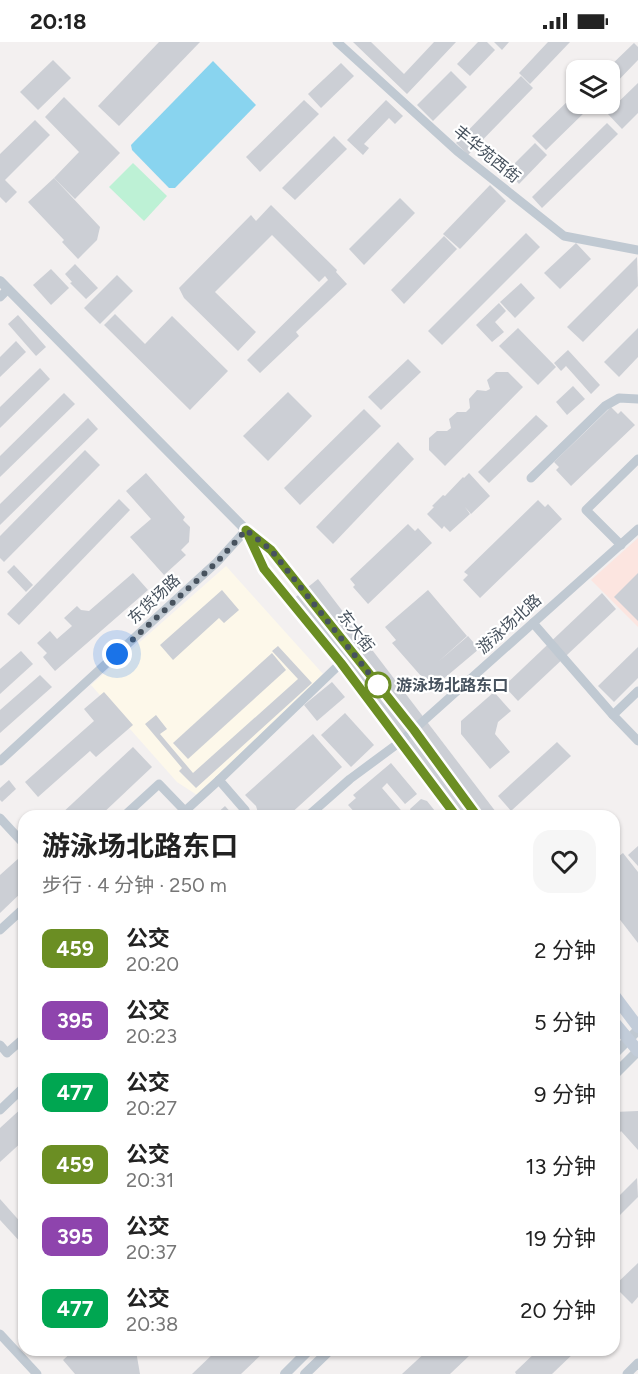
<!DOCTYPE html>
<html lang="zh">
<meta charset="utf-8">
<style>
body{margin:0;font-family:Figtree,"Noto Sans SC",sans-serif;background:#f6f6f6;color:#222;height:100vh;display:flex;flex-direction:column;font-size:22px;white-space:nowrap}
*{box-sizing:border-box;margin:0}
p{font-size:20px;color:#767676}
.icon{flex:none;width:33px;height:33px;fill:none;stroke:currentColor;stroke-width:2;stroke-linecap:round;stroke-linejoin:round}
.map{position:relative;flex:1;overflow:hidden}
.details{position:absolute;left:18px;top:768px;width:602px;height:546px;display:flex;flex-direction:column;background:#fff;border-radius:18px;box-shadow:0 2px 4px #0004}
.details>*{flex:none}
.badge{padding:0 12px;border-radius:9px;font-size:21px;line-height:39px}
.fabs{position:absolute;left:566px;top:18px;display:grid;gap:12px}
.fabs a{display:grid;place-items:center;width:54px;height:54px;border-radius:12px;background:#fff;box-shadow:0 2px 4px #0004;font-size:30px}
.you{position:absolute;width:30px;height:30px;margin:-15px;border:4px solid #fff;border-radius:50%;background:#1a73e8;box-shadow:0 0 0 9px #1a73e833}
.map>.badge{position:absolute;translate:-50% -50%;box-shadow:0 0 0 3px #fff}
.round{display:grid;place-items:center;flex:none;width:63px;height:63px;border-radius:18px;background:#f6f6f6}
.headline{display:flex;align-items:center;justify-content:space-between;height:102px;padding:0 24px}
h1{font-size:28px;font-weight:700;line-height:45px}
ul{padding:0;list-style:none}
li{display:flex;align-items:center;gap:18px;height:72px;padding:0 24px}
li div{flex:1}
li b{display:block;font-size:22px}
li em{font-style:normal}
li .badge{min-width:66px;font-weight:700;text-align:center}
.status{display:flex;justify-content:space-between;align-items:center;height:42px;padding:0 30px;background:#fff;direction:ltr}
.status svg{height:16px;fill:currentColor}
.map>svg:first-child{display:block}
</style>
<div class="status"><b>20:18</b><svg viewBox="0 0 49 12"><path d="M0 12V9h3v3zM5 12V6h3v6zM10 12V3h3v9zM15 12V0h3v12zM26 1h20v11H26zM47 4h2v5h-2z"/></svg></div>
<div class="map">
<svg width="638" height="1332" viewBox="0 0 638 1332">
<rect width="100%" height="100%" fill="#f3f0f0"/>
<path fill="#fdf8ea" d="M 226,524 L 323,632 L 197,753 L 177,740 L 91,643 Z"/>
<path fill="#fce5e0" d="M 638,496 L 638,585 L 591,538 Z"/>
<path fill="#bdf1d5" d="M 133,121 L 167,154 L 144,179 L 109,145 Z"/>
<path fill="#89d4ef" d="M 213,19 L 256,63 L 175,146 L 169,146 L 132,108 L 131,103 Z"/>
<g fill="#cccfd5">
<path d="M 159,0 L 200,0 L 119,84 L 98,64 Z"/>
<path d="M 353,0 L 371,0 L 404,32 L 434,0 L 456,0 L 407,52 Z"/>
<path d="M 478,0 L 487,0 L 495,8 L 470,34 L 457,22 Z"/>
<path d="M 494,0 L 509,0 L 502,8 Z"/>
<path d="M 548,0 L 570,0 L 530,42 L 519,31 Z"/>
<path d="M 634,1 L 638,5 L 638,18 L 609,48 L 609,28 L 606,28 Z"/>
<path d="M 53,18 L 71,36 L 38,68 L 20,50 Z"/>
<path d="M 341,21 L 354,34 L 321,66 L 308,52 Z"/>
<path d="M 451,29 L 467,45 L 433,79 L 417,63 Z"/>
<path d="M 521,34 L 533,46 L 468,113 L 456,101 Z"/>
<path d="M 638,41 L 638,71 L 622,87 L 607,71 Z"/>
<path d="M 574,53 L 576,55 L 576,62 L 582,62 L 588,67 L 546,108 L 532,94 Z"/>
<path d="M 64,55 L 120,111 L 75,157 L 54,136 L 79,110 L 45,75 Z"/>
<path d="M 304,58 L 319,72 L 260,130 L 246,115 Z"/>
<path d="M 386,58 L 403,74 L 395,82 L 389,76 L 364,102 L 369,106 L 363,113 L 347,98 Z"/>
<path d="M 35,78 L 50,93 L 5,138 L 17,150 L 6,161 L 0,155 L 0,112 Z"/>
<path d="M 607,81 L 618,92 L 542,166 L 532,155 Z"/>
<path d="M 334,94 L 347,107 L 295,158 L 282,146 Z"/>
<path d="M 535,101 L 547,113 L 519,142 L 507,129 Z"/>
<path d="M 54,136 L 100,185 L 97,198 L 78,217 L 62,200 L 64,198 L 28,160 Z"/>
<path d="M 490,143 L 506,159 L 460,207 L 443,192 Z"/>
<path d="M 400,156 L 415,171 L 364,223 L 349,207 Z"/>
<path d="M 271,163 L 337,228 L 336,230 L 347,242 L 296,290 L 299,294 L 260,331 L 247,318 L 328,238 L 325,234 L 319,240 L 272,193 L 215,250 L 256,290 L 238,309 L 184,256 L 179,246 L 251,173 L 256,179 Z"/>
<path d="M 526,191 L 540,205 L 442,303 L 428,289 Z"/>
<path d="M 444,194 L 457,207 L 404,262 L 391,248 Z"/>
<path d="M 576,201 L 591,217 L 560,247 L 544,231 Z"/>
<path d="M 637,215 L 638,244 L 583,300 L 567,285 Z"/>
<path d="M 75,222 L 98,246 L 86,257 L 70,241 L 72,240 L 65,232 Z"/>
<path d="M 51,227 L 69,246 L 51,263 L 33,243 Z"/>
<path d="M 117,233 L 133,249 L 100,282 L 84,266 Z"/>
<path d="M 521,241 L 535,256 L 515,276 L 500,260 Z"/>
<path d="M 499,261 L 506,269 L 495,280 L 504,290 L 492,300 L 476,283 Z"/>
<path d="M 115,272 L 145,302 L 172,274 L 228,329 L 190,368 L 104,283 Z"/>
<path d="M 18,273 L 46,305 L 36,314 L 8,282 Z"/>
<path d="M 518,286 L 556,325 L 538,343 L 499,304 Z"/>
<path d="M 638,286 L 638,315 L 619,335 L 604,320 Z"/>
<path d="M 16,299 L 26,310 L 0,335 L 0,315 Z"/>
<path d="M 568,308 L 600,343 L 591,352 L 566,324 L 561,329 L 554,321 Z"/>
<path d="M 408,317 L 421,330 L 381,368 L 368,355 Z"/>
<path d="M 40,326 L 50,337 L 0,386 L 0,365 Z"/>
<path d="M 496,330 L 508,330 L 523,345 L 445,424 L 429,408 L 429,396 L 437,389 L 447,389 L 451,386 L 449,377 L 457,370 L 466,370 L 470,366 L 469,357 L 477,348 L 486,349 L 490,347 L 487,338 Z"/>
<path d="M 573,344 L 585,357 L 567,373 L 556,360 Z"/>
<path d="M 288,350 L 312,374 L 268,419 L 243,394 Z"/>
<path d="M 64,351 L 75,362 L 0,435 L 0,414 Z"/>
<path d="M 611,365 L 618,372 L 621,369 L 635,383 L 571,444 L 556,428 L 559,425 L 554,420 Z"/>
<path d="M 364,367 L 381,384 L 300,463 L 284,446 Z"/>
<path d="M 536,373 L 548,384 L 489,441 L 478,430 Z"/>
<path d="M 88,376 L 98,387 L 0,483 L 0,462 Z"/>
<path d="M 398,400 L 414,417 L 333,502 L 316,485 Z"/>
<path d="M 85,408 L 100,423 L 4,520 L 0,516 L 0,494 Z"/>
<path d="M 146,431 L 185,475 L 183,478 L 190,485 L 189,500 L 181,508 L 186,513 L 164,533 L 130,495 L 151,477 L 126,449 Z"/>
<path d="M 469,431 L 490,454 L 471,472 L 465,465 L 470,472 L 450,490 L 444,484 L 442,487 L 427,472 L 434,465 L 432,464 L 443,453 L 445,454 L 463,435 L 464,436 Z"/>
<path d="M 119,457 L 130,468 L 19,583 L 7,572 Z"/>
<path d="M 538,458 L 545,465 L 548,462 L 562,477 L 480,556 L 463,538 L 468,533 L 464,530 Z"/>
<path d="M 408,482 L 415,489 L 418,486 L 432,501 L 368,562 L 353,545 L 355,543 L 350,537 Z"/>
<path d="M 14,523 L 33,543 L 26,550 L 7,530 Z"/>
<path d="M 133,531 L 148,548 L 55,629 L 43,615 L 47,611 L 37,601 L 50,589 L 57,597 L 72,584 L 64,576 L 77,564 L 81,568 L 89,569 Z"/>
<path d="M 638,531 L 638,579 L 614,555 Z"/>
<path d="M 318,537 L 499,774 L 450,774 L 287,562 Z"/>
<path d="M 222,548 L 239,568 L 224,581 L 219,576 L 173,618 L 160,603 Z"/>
<path d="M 428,548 L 467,594 L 438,620 L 468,594 L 479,607 L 429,649 L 419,637 L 421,634 L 392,601 L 396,598 L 385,585 Z"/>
<path d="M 602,551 L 616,567 L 518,659 L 504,644 Z"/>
<path d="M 278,604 L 312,641 L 196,746 L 179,729 L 182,726 L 145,682 L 156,673 L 167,687 L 160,692 L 193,731 L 298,637 L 272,609 Z"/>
<path d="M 638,605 L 638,636 L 614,660 L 598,644 Z"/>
<path d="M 21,609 L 33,622 L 0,652 L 0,627 Z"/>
<path d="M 272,611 L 286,628 L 188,717 L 173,701 Z"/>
<path d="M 40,633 L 52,645 L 0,691 L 0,668 Z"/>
<path d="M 332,640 L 345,655 L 317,679 L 304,663 Z"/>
<path d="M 104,650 L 133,683 L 96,715 L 90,709 L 38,755 L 25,740 L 94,679 L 84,667 Z"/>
<path d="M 494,650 L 511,669 L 498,680 L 495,692 L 510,710 L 490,727 L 461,692 L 461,679 Z"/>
<path d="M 345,671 L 374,703 L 351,725 L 321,693 Z"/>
<path d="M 313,692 L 342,725 L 288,774 L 259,774 L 256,764 L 245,753 Z"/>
<path d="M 557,700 L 571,714 L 511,769 L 498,754 Z"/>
<path d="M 133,705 L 152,725 L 100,774 L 59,774 Z"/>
<path d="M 391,721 L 417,752 L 405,762 L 387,741 L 382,746 L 406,774 L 384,774 L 382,772 L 358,774 L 348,763 L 356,756 L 353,753 Z"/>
<path d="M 9,738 L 16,747 L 2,760 L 0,758 L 0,746 Z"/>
<path d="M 421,757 L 427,759 L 439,774 L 409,774 L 412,772 L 410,767 Z"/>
<path d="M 225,764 L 234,774 L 214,774 Z"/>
<path d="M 638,804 L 638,824 L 628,813 Z"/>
<path d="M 623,811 L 638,830 L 638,901 L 614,870 L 614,818 Z"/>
<path d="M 19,816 L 24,822 L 24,848 L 0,871 L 0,833 Z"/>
<path d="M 24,1064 L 24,1098 L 0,1120 L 0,1086 Z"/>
<path d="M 638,1069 L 638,1108 L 621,1089 L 614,1099 L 614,1070 Z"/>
<path d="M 637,1136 L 638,1155 L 614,1179 L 614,1159 Z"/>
<path d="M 0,1157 L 24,1184 L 24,1204 L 0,1178 Z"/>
<path d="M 638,1221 L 638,1255 L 632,1262 L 614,1244 Z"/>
<path d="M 74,1308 L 136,1309 L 140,1332 L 75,1332 L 63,1318 Z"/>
<path d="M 217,1308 L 260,1308 L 263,1311 L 241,1332 L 192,1332 Z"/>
<path d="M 428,1308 L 465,1308 L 470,1313 L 450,1332 L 402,1332 Z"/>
<path d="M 538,1308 L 577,1308 L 552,1332 L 516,1332 L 515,1330 Z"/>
</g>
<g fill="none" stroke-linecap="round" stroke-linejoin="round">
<g stroke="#c0c9d2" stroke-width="9">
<path d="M 337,0 L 457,109 L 564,194 L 638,208"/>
<path d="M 0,255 L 8,247"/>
<path d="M 531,436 L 605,364 L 619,356 L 638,357"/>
<path d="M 621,503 L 586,468 L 638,417"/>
<path d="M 533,581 L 613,673"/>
<path d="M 638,649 L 613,673 L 638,699"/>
<path d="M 0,719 L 217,520 L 246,488"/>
<path d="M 124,774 L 159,742 L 185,769 L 219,738"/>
<path d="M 247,774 L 245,768 L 219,738 L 341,621"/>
<path d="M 308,774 L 350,737 L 400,700 L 638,487"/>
<path d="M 0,776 L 24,802"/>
<path d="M 0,888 L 24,866"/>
<path d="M 0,1003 L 7,1011 L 24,996"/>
<path d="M 0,1068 L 24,1045"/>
<path d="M 0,1292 L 37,1332"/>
<path d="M 627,1332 L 638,1321"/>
</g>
<g stroke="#c0c9d2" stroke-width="10">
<path d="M 0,239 L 246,488"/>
<path d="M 614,1012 L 638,988"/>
<path d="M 614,1033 L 638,1009"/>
<path d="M 285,1332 L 309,1308"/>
<path d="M 305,1332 L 330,1308"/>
</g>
<g stroke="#c2ccd9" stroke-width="12">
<path d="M 246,488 L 271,508 L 414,688 L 477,774"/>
<path d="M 248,491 L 264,527 L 341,621 L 456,774"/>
<path d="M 614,953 L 638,985"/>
<path d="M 614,980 L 638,1009"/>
</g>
</g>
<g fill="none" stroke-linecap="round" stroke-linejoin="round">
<defs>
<path id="line" d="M 456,774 L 341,621 L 264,527 L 246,488 L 271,508 L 414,688 L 477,774"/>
</defs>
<use href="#line" stroke="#fff" stroke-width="14"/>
<use href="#line" stroke="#6b8e23" stroke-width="9"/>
<path stroke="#47525e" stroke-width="6" stroke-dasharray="0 10.8" d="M 117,612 L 217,520 L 246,488 L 271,508 L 379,644 L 378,643"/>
</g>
<circle fill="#fff" stroke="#6b8e23" stroke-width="3" cx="378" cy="643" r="12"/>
<g text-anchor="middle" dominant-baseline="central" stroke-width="4.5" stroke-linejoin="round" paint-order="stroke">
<g font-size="16" fill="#47525e" stroke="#fff">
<text transform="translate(487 112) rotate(39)">丰华苑西街</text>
<text transform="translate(154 557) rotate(-43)">东货场路</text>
<text transform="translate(509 582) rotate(-42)">游泳场北路</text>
<text transform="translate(356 589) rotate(52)">东大街</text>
</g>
<g font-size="16" font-weight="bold" fill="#47525e" stroke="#fff" text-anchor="start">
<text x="396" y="643">游泳场北路东口</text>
</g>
</g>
</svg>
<div class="fabs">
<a><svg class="icon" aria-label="layers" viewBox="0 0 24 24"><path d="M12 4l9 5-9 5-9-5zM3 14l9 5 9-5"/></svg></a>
</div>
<div class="you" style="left:117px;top:612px"></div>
<section class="details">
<div class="headline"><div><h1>游泳场北路东口</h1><p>步行 · 4 分钟 · 250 m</p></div><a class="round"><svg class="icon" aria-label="heart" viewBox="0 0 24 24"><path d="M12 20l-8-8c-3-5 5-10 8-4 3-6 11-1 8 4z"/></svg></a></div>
<ul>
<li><span class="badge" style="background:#6b8e23;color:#fff">459</span><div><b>公交</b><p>20:20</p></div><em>2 分钟</em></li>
<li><span class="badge" style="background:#8e44ad;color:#fff">395</span><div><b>公交</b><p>20:23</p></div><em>5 分钟</em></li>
<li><span class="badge" style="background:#00a651;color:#fff">477</span><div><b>公交</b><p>20:27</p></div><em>9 分钟</em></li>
<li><span class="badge" style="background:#6b8e23;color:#fff">459</span><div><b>公交</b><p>20:31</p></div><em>13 分钟</em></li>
<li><span class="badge" style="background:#8e44ad;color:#fff">395</span><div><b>公交</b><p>20:37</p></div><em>19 分钟</em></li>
<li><span class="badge" style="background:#00a651;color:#fff">477</span><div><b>公交</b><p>20:38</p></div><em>20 分钟</em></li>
</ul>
</section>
</div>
